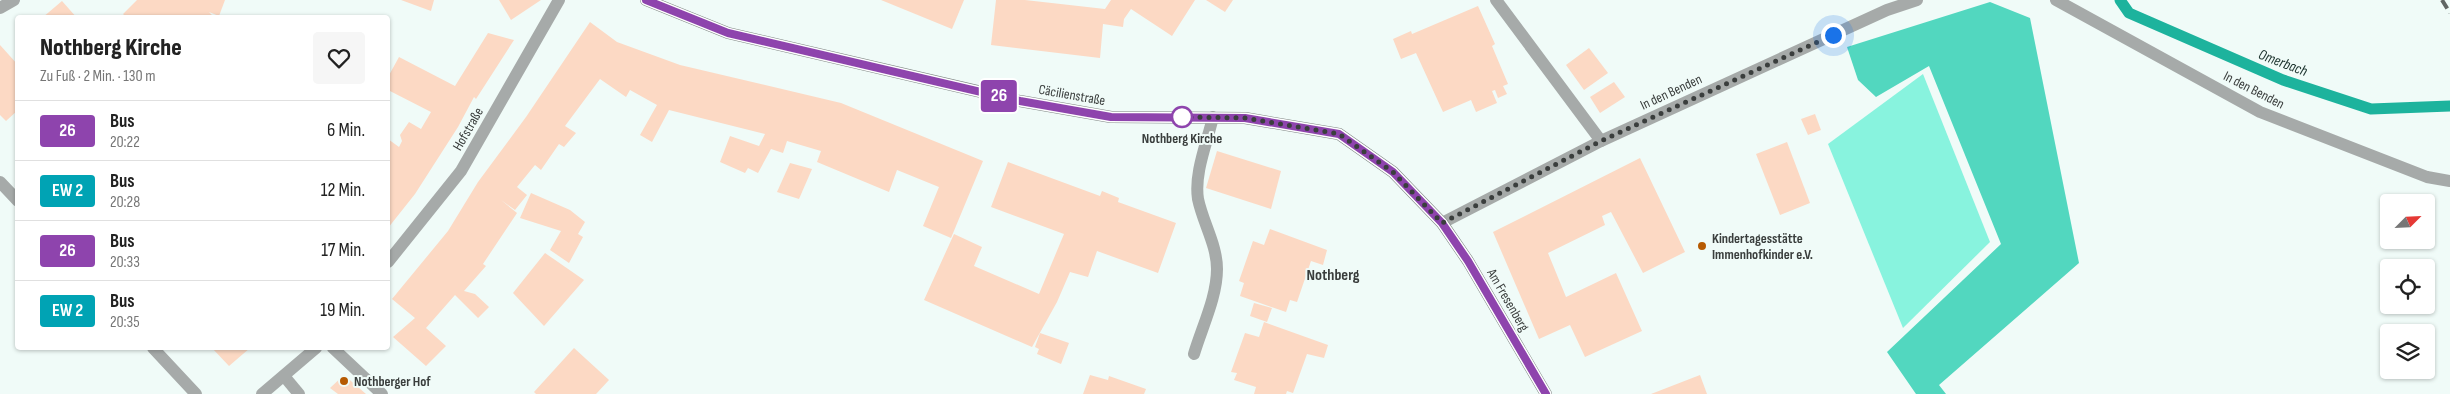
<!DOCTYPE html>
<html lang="de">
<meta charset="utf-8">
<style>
body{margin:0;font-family:"Sofia Sans Condensed",sans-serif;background:#f6f6f6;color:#222;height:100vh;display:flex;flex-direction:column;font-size:19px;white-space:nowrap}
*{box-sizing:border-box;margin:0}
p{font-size:16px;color:#767676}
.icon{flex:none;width:28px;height:28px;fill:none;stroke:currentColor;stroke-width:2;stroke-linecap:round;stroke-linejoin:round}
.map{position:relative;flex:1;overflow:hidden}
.details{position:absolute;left:15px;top:15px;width:375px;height:335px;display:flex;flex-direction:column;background:#fff;border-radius:5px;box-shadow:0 1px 4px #0004}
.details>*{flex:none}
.badge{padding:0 10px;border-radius:4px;font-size:18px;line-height:32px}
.needle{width:32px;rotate:66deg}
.controls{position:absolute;left:2380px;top:194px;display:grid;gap:10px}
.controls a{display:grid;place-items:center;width:55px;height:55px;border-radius:5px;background:#fff;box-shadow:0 1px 4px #0004;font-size:25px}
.you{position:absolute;width:25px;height:25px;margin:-12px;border:4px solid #fff;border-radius:50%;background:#1a73e8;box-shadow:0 0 0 8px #1a73e833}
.map>.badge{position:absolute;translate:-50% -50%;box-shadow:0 0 0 2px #fff}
.round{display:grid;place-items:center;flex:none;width:52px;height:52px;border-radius:5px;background:#f6f6f6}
.summary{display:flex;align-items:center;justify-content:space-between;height:85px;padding:0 25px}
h1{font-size:24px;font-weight:800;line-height:38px}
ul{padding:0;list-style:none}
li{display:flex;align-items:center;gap:15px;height:60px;padding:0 25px;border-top:1px solid #e0e0e0}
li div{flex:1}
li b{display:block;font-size:19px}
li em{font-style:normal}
li .badge{min-width:55px;font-weight:700;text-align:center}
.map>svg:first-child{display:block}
</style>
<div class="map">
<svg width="2450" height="394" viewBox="0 0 2450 394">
<rect width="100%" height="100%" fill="#f0fbf8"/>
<path fill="#88f3de" d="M 1923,74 L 1990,242 L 1903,328 L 1828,144 Z"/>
<path fill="#52d7bf" d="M 1990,2 L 2030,18 L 2079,263 L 1939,385 L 1946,394 L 1916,394 L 1887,352 L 2001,244 L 1929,66 L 1876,97 L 1858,80 L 1847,47 Z"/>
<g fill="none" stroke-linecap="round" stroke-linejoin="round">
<path stroke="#1db39d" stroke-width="11" d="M 2120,0 L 2129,13 L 2283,80 L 2371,109 L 2450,106"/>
</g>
<g fill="#fcd9c4">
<path d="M 137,0 L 225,0 L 219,16 L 209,12 L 215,18 L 127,18 L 123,14 Z"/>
<path d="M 401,0 L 434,0 L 431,11 Z"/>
<path d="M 499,0 L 541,0 L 511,20 Z"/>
<path d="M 881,0 L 964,0 L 952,29 Z"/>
<path d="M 996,0 L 1025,0 L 1105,9 L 1111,0 L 1195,0 L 1172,36 L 1131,9 L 1124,19 L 1123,27 L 1103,24 L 1100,58 L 991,45 Z"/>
<path d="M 1206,0 L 1233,0 L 1225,12 Z"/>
<path d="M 62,1 L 77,18 L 42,18 Z"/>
<path d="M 1478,6 L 1495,44 L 1492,46 L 1508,84 L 1503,86 L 1507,94 L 1498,98 L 1495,90 L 1492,91 L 1497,103 L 1476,112 L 1471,100 L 1443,112 L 1416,53 L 1401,59 L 1393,39 L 1411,31 L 1412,34 Z"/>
<path d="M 590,22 L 617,42 L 680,65 L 841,103 L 983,161 L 951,238 L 923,226 L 939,187 L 897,170 L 889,192 L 817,162 L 821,151 L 787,141 L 783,153 L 771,149 L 758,173 L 748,168 L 745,173 L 720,162 L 730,136 L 759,146 L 765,134 L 669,110 L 652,142 L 640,135 L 657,105 L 630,90 L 626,97 L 600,79 L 565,126 L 576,133 L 564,147 L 559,144 L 541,170 L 535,165 L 517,187 L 527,195 L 515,210 L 501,200 L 517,213 L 483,264 L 486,266 L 464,291 L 475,294 L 489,307 L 478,318 L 455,295 L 426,328 L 446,346 L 426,366 L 393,337 L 415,318 L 392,299 L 448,231 L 478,182 L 526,117 Z"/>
<path d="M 488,33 L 514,40 L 476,99 L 474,97 L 458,127 L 415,194 L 388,228 L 388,139 L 399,147 L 402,141 L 400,135 L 409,122 L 421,129 L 431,112 L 388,90 L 388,77 L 399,57 L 455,86 Z"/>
<path d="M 0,45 L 18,65 L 18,110 L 6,121 L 0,115 Z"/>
<path d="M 1589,48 L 1608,73 L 1584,90 L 1566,65 Z"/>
<path d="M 1614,82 L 1625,97 L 1600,113 L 1590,97 Z"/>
<path d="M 1815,114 L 1821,130 L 1808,135 L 1801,119 Z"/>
<path d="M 1787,142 L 1810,203 L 1780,215 L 1756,154 Z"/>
<path d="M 1217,151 L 1281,171 L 1271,209 L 1206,188 Z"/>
<path d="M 1640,158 L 1685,252 L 1643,273 L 1611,212 L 1602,216 L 1605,225 L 1548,253 L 1566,297 L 1616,273 L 1642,331 L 1585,357 L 1570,325 L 1539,339 L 1493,232 Z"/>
<path d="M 1008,162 L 1100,196 L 1102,191 L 1119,198 L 1118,202 L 1176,223 L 1158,273 L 1097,251 L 1088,277 L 1070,272 L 1057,302 L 1032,347 L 924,300 L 954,234 L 982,247 L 974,266 L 1039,294 L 1064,234 L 991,207 Z"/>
<path d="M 790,163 L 812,169 L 799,199 L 777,192 Z"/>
<path d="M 531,193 L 570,210 L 585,222 L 578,234 L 583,237 L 569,263 L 550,250 L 561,231 L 520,218 Z"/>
<path d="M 1270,229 L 1327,250 L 1323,265 L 1311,261 L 1297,302 L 1290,300 L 1286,312 L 1240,296 L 1244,283 L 1239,281 L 1253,241 L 1264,245 Z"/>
<path d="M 545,253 L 584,280 L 544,326 L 513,293 Z"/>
<path d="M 1254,303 L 1272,308 L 1267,322 L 1250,316 Z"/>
<path d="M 1264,322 L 1328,345 L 1324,358 L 1307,354 L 1293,393 L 1287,391 L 1286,394 L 1254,394 L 1256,387 L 1234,380 L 1237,373 L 1231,372 L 1245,333 L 1259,337 Z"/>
<path d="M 1040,333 L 1069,343 L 1061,364 L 1037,354 L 1039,349 L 1035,347 Z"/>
<path d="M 212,348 L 250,348 L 229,366 Z"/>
<path d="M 574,348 L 609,380 L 596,394 L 536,394 L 534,392 Z"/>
<path d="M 344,375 L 366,394 L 338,394 L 330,388 Z"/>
<path d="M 1090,375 L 1108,380 L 1109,376 L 1146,389 L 1144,394 L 1083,394 Z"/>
<path d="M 1700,375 L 1707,394 L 1651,394 Z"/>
</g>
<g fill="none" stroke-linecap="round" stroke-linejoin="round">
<g stroke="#a6aaa9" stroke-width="12">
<path d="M 1496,0 L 1601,141"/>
<path d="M 1194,354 C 1202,327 1217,297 1217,269 C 1217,245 1203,223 1198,199 C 1194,173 1207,143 1213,117"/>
<path d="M 284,376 L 299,394"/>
</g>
<g stroke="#a6aaa9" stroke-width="12">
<path d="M 2056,0 L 2260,112 L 2427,177 L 2450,181"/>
<path d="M 0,8 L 14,0"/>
<path d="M 0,182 L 18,201"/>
<path d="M 1442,223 L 1601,141 L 1887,10 L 1917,0"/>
<path d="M 388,262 L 461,171 L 559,0"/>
<path d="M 153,348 L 196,394"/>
<path d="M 333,348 L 382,394"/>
<path d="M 262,394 L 316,348"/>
</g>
<path stroke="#7e8583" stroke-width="12" d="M 646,0 L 728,33 L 1020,101 L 1111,117 L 1245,118 L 1339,134 L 1393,172 L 1442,223 L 1468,261 L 1546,394"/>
<path stroke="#606664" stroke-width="4" stroke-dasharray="10 5" stroke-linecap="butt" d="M 2442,0 L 2450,13"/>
</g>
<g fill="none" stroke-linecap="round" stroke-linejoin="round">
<defs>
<path id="line" d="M 646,0 L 728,33 L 1020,101 L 1111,117 L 1245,118 L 1339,134 L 1393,172 L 1442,223 L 1468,261 L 1546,394"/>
</defs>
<use href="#line" stroke="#fff" stroke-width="11"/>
<use href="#line" stroke="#8e44ad" stroke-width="8"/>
<path stroke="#3a3e3d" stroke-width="5" stroke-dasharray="0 9" d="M 1182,117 L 1245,118 L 1339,134 L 1393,172 L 1442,223 L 1601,141 L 1833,35"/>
</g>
<circle fill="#fff" stroke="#8e44ad" stroke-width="2.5" cx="1182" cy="117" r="10"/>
<g fill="#b65a02" stroke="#f0fbf8" stroke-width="2">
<circle cx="1702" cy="246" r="5"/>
<circle cx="344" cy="381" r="5"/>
</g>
<g text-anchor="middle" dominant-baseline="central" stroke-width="4" stroke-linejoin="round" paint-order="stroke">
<g font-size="14" fill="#3a3e3d" stroke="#f0fbf8">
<text transform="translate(2254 90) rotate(27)">In den Benden</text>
<text transform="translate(1671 92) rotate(-25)">In den Benden</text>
<text transform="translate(1072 95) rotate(10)">Cäcilienstraße</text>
<text transform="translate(468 129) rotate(-60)">Hofstraße</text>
<text transform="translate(1508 300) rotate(60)">Am Fresenberg</text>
</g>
<g font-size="14" font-weight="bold" fill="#3a3e3d" stroke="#f0fbf8">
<text x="1182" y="138">Nothberg Kirche</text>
</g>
<g font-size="14" font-weight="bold" fill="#3a3e3d" stroke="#f0fbf8" text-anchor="start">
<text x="1712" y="238">Kindertagesstätte<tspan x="1712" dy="16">Immenhofkinder e.V.</tspan></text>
<text x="354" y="381">Nothberger Hof</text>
</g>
<g font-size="15" font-style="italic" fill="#1c332e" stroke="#f0fbf8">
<text transform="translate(2283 63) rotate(21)">Omerbach</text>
</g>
<g font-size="16" font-weight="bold" fill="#3a3e3d" stroke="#f0fbf8">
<text x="1333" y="275">Nothberg</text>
</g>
</g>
</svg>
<div class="controls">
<a><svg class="needle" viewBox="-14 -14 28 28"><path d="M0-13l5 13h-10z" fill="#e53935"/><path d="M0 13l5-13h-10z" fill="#767676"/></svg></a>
<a><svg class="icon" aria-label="locate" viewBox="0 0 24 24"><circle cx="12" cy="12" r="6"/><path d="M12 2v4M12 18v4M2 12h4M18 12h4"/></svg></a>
<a><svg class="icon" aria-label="layers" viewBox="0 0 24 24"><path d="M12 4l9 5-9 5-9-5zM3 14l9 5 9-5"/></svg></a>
</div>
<div class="you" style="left:1833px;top:35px"></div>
<b class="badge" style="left:999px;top:96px;background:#8e44ad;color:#fff">26</b>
<section class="details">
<div class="summary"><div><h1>Nothberg Kirche</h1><p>Zu Fuß · 2 Min. · 130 m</p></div><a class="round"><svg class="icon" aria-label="heart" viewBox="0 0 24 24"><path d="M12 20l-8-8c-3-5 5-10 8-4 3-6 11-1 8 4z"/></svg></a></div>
<ul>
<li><span class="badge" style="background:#8e44ad;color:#fff">26</span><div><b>Bus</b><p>20:22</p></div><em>6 Min.</em></li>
<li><span class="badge" style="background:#00a3b4;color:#fff">EW 2</span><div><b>Bus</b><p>20:28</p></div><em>12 Min.</em></li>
<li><span class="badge" style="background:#8e44ad;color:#fff">26</span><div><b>Bus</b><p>20:33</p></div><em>17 Min.</em></li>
<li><span class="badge" style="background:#00a3b4;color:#fff">EW 2</span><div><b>Bus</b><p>20:35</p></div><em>19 Min.</em></li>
</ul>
</section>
</div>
